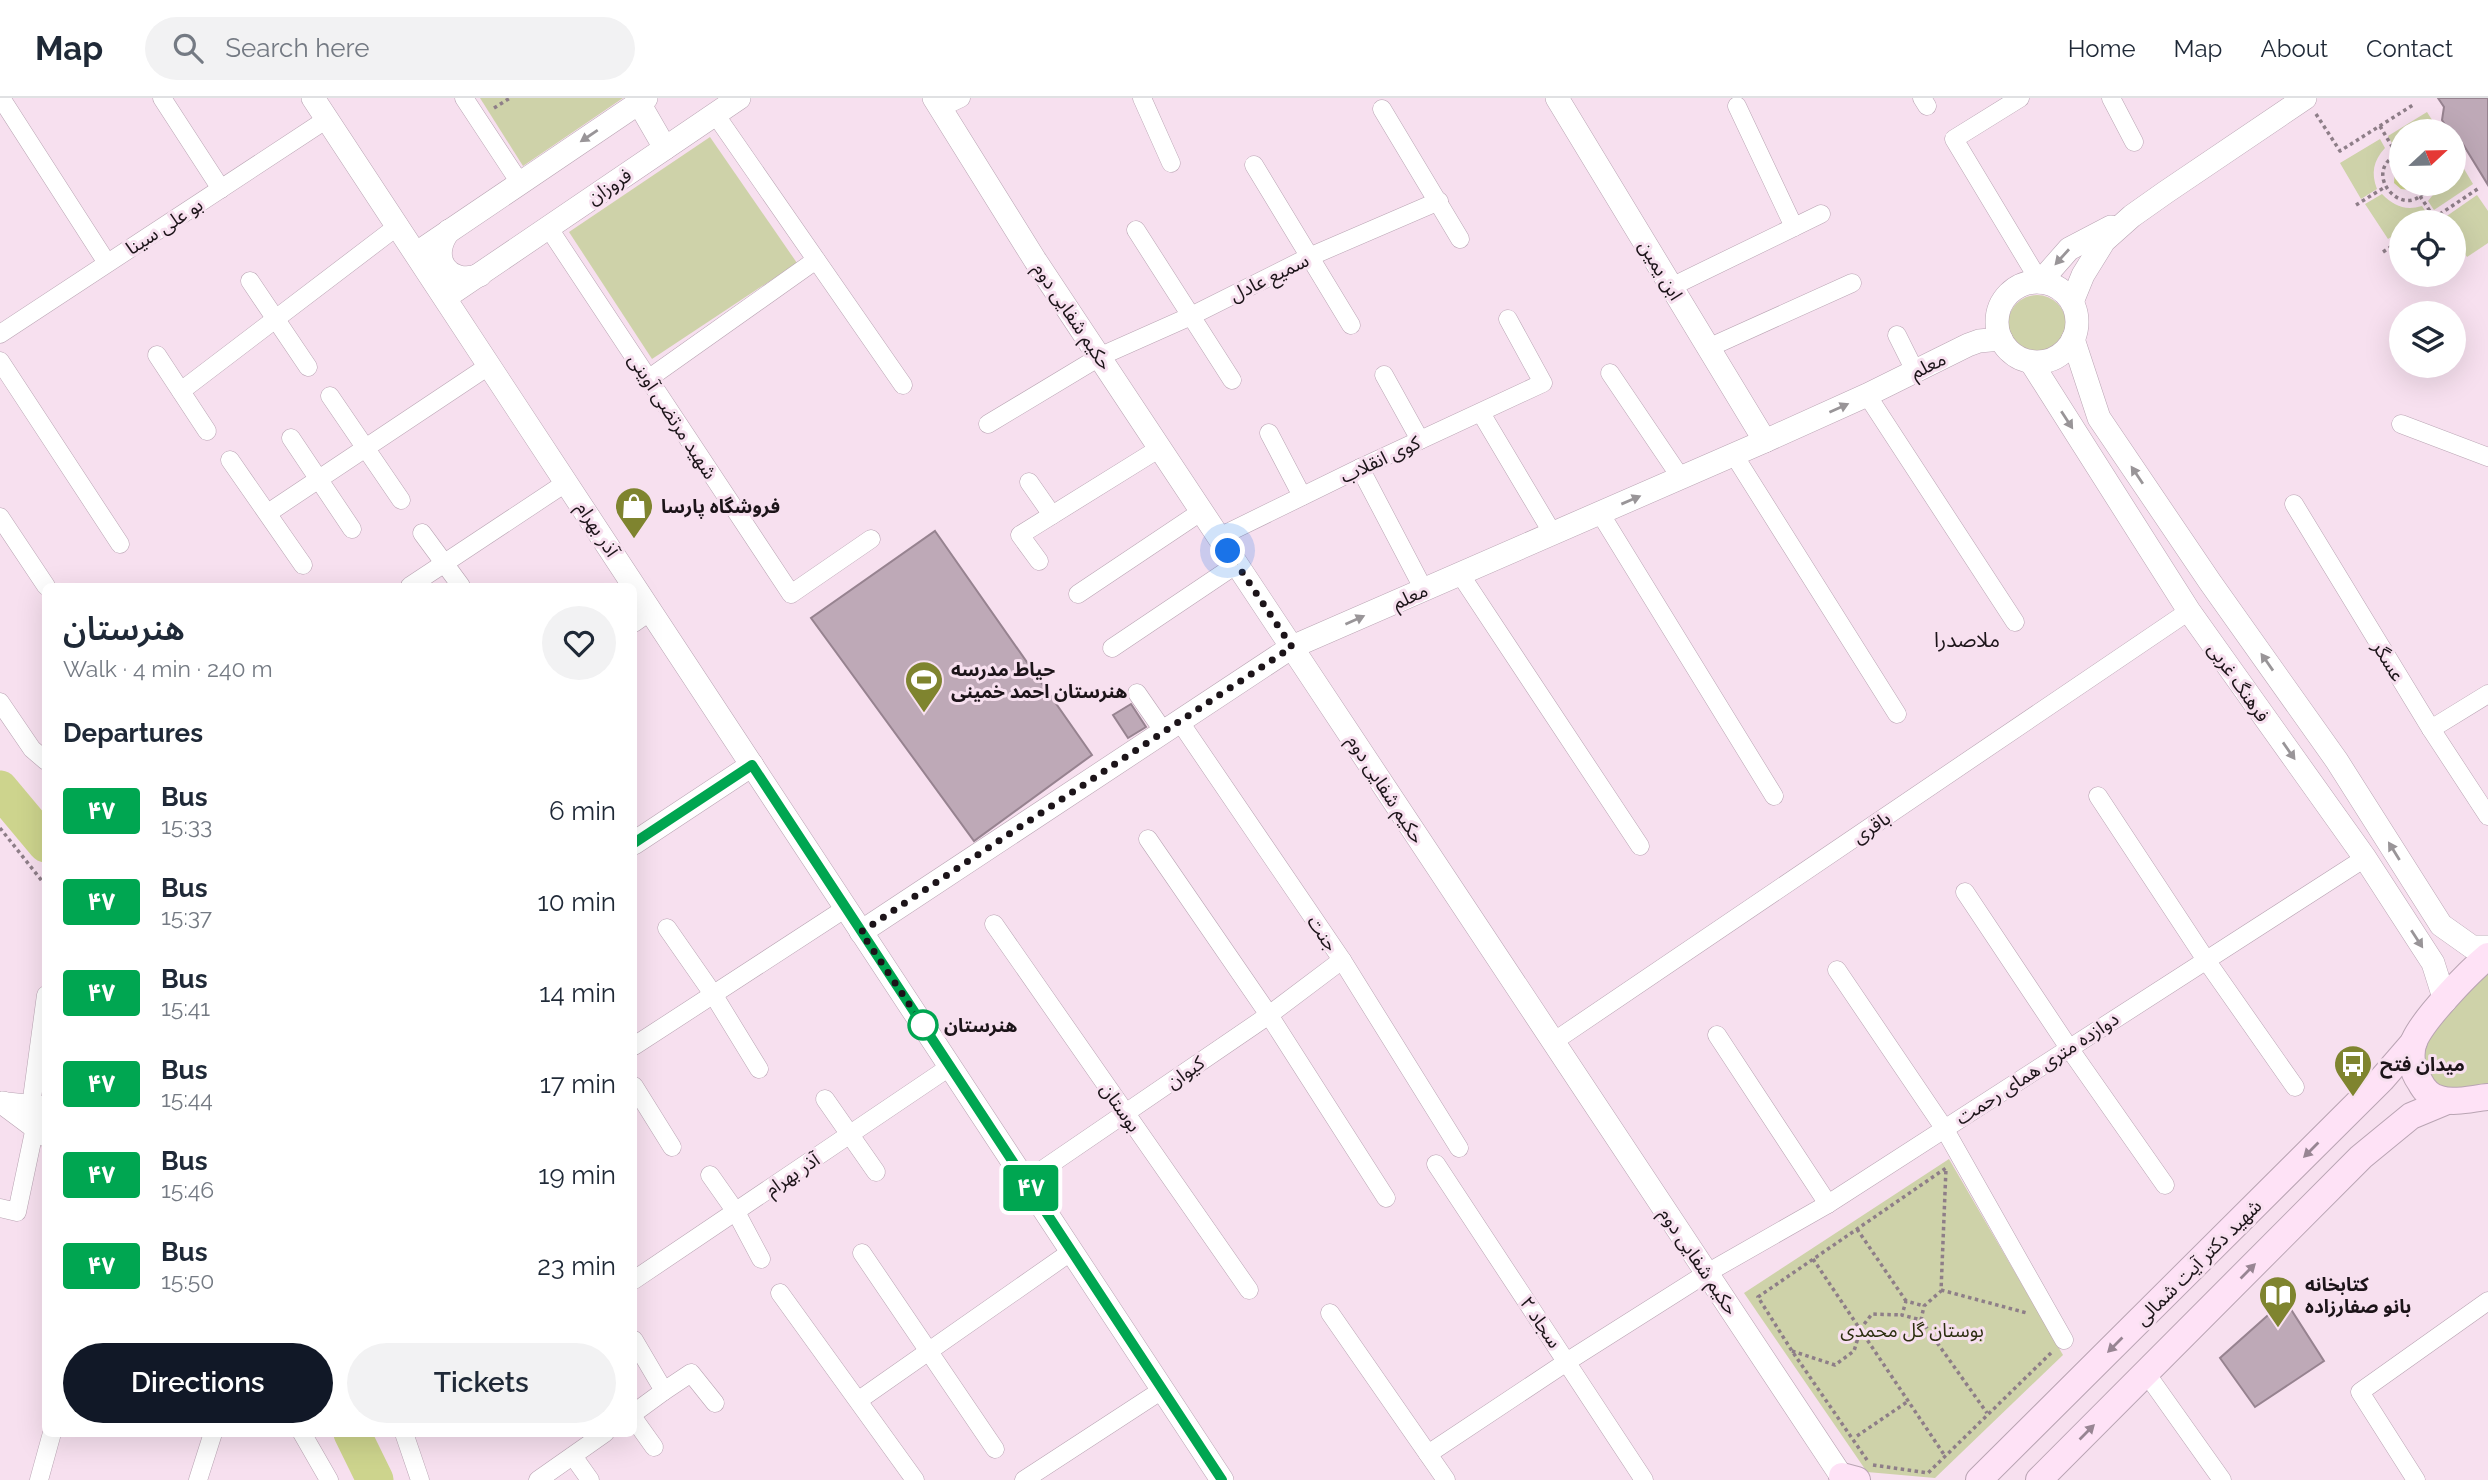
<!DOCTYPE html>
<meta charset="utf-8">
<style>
body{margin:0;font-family:Raleway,"Noto Sans Arabic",sans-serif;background:#f2f2f3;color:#1f2937;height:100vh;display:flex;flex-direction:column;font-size:26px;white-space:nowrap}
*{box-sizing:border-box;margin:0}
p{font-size:23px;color:#747a83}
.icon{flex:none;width:38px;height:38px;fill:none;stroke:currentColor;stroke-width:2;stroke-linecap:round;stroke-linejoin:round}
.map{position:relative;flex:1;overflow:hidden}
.drawer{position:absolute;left:42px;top:485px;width:595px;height:854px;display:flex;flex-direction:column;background:#fff;border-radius:10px;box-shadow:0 7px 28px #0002}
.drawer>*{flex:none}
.badge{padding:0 14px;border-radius:5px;font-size:24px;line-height:46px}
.needle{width:46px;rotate:68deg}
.controls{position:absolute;left:2389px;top:21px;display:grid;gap:14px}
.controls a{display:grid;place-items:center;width:77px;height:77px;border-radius:50%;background:#fff;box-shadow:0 7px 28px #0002;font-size:35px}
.you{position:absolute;width:35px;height:35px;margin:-18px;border:5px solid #fff;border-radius:50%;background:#1a73e8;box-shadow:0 0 0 10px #1a73e833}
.map>.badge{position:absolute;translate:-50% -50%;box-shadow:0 0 0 4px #fff}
h2{padding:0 21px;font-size:26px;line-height:63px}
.round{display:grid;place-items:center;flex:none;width:74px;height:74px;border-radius:37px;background:#f2f2f3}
.head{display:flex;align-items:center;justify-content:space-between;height:119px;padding:0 21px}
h1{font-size:33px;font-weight:600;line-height:52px}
.button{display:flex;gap:14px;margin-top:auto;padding:14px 21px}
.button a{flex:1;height:80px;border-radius:42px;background:#111827;color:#fff;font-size:28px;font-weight:600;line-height:80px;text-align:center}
.button a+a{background:#f2f2f3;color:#1f2937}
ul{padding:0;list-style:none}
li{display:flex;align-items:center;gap:21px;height:91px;padding:0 21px}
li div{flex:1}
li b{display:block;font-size:26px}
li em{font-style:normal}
li .badge{min-width:77px;font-weight:700;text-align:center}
header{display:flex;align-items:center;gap:42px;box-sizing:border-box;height:98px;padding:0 35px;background:#fff;border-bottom:2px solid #e0e1e3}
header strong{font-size:33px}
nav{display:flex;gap:38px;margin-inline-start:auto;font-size:24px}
.search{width:490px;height:63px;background:#f2f2f3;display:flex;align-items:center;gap:18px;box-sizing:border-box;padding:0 24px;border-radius:38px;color:#747a83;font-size:26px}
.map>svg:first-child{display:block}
</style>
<header>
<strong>Map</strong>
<div class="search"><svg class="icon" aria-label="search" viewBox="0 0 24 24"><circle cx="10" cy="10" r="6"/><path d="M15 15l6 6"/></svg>Search here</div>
<nav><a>Home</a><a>Map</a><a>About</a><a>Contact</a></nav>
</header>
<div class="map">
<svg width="2488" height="1382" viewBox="0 0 2488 1382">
<rect width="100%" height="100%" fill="#f7e0ef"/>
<g fill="#ced2a9">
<path d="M 480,0 L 623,0 L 523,68 Z"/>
<path d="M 2427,14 L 2439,33 L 2401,33 L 2401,46 L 2394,49 L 2388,38 Z"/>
<path d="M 710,39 L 797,165 L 652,261 L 569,134 Z"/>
<path d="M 2380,41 L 2385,50 C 2373,63 2371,75 2377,91 L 2361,101 L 2340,65 Z"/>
<path d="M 2454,54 L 2473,86 L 2434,112 L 2428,103 L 2436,93 L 2439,86 L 2454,86 Z"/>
<path d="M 2382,96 C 2394,108 2405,113 2422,108 L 2428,117 L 2415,124 L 2401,124 L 2401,133 L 2388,141 L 2365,106 Z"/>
<path d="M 2477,97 L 2488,113 L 2488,145 L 2467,159 L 2454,140 L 2454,124 L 2443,124 L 2441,122 Z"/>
<circle cx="2037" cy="226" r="29"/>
<path d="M 2488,870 L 2488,990 L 2438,992 L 2423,957 L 2431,931 Z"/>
<path d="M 1949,1061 L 2063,1257 L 1935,1380 L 1867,1374 L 1744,1195 Z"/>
</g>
<path fill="#cdd48d" d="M 2401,66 L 2401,86 L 2418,86 L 2410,92 L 2401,91 L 2394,85 L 2395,72 Z"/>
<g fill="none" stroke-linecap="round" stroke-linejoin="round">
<g stroke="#cdd48d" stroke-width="37">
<path d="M 0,691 L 46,746"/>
<path d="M 352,1335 L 375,1382"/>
</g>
</g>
<g fill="#bea9b7" stroke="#978390" stroke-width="2">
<path d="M 2438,0 L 2488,0 L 2488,87 L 2461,43 L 2454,42 L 2454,33 L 2449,33 L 2442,22 L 2444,9 Z"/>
<path d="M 935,433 L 1092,657 L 974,743 L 811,520 Z"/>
<path d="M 1131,606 L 1146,629 L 1128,640 L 1113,617 Z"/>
<path d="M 2285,1202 L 2324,1263 L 2255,1309 L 2220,1260 Z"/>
</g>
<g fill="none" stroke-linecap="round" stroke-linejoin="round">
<defs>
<g id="minor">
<path d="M 1,0 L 107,165"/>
<path d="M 162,0 L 221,91"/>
<path d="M 464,0 L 520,85"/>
<path d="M 1142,0 L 1171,65"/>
<path d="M 1922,0 L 1927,8"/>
<path d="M 2020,0 L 1954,41 L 2040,184"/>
<path d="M 2111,0 L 2134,44"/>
<path d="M 1737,8 L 1794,129"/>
<path d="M 940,10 L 961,0"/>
<path d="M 1382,11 L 1460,141"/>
<path d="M 715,16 L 903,287"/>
<path d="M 1254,67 L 1351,227"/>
<path d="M 548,129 L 791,496 L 871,441"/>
<path d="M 1136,132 L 1232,282"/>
<path d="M 250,183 L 308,269"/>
<path d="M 1671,189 L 1821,116"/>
<path d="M 0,236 L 327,21"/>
<path d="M 1897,237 L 1915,273"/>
<path d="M 1708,250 L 1852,185"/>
<path d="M 157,257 L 207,333"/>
<path d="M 0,263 L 120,446"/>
<path d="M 1610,275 L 1681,380"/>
<path d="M 1384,277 L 1420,342"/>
<path d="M 648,281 L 816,162"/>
<path d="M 181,293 L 399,127"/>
<path d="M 1867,297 L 2015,524"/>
<path d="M 330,298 L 401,402"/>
<path d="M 1481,315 L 1553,436"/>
<path d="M 988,326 L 1101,258 L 1191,218 L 1309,159 L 1439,103"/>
<path d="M 2401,326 L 2488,359"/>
<path d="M 1269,335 L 1302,398"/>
<path d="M 291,340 L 352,431"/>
<path d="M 1734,357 L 1897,616"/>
<path d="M 230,362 L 303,467"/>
<path d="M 1360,370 L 1424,492"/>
<path d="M 1029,384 L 1052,417"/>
<path d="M 2294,406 L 2431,631 L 2488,718"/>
<path d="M 268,415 L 490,267"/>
<path d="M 1600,415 L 1774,698"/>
<path d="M 0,419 L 46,488"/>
<path d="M 422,435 L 461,488"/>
<path d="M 1219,439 L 1360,370 L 1543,285 L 1508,221"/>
<path d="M 1039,463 L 1020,437 L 1160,350"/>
<path d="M 1460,476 L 1640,748"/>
<path d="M 410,488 L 567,384"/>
<path d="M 1078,496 L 1202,413"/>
<path d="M 634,525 L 651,513"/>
<path d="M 1112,550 L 1237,466"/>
<path d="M 1137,595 L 1164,634"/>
<path d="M 0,604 L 32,651 L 46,663"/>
<path d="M 1180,624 L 1342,862 L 1459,1050"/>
<path d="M 2431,631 L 2488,596"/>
<path d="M 2098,698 L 2206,862 L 2295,989"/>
<path d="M 1148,741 L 1269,917 L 1386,1100"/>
<path d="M 1965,794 L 2069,950 L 2165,1087"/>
<path d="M 994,826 L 1249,1192"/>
<path d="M 667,830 L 713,896 L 759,971"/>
<path d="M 1837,872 L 1944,1030 L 2064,1242"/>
<path d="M 1717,937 L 1828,1106"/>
<path d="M 1553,944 L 2189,513"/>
<path d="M 634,948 L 846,810"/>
<path d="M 634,988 L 672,1049"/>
<path d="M 825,1001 L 876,1074"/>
<path d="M 31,1008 L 46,897"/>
<path d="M 1436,1066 L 1644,1382"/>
<path d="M 710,1077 L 736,1114 L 761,1161"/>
<path d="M 1026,1083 L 1269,917 L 1342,862"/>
<path d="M 0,1110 L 17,1114 L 35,1029"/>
<path d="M 862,1155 L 995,1351"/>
<path d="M 634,1182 L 951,968"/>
<path d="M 780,1195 L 915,1382"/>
<path d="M 1330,1215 L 1446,1382"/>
<path d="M 634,1242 L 664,1293 L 634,1315"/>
<path d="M 2146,1275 L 2222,1382"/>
<path d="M 664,1293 L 691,1275 L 715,1305"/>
<path d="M 859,1302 L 1072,1153"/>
<path d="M 634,1321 L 654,1349"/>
<path d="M 302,1335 L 329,1382"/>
<path d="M 404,1335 L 420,1382"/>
<path d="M 1428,1356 L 1568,1263 L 1707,1175 L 1828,1106 L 2365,760"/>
<path d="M 573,1358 L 590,1382"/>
<path d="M 39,1382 L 52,1335"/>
<path d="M 198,1382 L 213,1335"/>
<path d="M 538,1382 L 605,1335"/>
<path d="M 1024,1382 L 1162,1292"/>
<path d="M 2416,1382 L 2360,1294 L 2488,1203"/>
</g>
<g id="tertiary">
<path d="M 313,0 L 1222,1382"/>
<path d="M 934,0 L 1035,162 L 1844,1382"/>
<path d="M 1557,0 L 1765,343"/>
<path d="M 639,5 L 665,50"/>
<path d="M 449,133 C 428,159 448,189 480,177"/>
<path d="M 417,155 L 646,0"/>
<path d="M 2040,184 L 2069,151 L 2111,129"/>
<circle cx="2037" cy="224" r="40"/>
<path d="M 446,199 L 739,0"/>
<path d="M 2072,204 L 2083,177 L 2104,143 L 2132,118 L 2166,94 L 2305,0"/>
<path d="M 2073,241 L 2099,320 L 2210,484 L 2337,663 L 2441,827 L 2472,849 L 2488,849"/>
<path d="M 2031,264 L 2189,513 L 2365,760 L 2433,865 L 2445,903"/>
<path d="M 634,745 L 752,667"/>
<path d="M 861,834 L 1292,549 L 1765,343 L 1867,297 L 1968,247 L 1979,243 L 2001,241"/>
<path d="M 3,1005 L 46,1037"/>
<path d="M 7,1006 L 46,1010"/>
</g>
<g id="secondary">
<path d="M 2488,858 C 2468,875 2424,920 2414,943 C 2409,957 2412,973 2420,984 C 2424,992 2431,999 2440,1001 C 2454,1006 2474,1000 2488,999"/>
<path d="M 1843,1382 L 1842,1378 L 1857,1382"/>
<path d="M 1979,1382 L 2382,981 L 2414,944"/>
<path d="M 2039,1382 L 2361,1059 L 2411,1018 L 2447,1003"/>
</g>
</defs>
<use href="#minor" stroke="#b9a4b3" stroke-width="19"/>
<use href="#tertiary" stroke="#b9a4b3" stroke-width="24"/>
<use href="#secondary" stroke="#b9a4b3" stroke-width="28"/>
<g stroke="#8e7e88" stroke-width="3.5" stroke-dasharray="3.5 3.5" stroke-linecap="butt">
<path d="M 494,10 L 510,0"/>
<path d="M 2316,16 L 2340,53 L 2413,7"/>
<path d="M 2380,28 L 2397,57"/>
<path d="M 2401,55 C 2355,72 2408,131 2429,86"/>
<path d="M 2420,98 L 2437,124"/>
<path d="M 2356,107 L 2385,89"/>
<path d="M 2428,124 L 2479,90"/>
<path d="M 2454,150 L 2461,162"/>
<path d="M 2383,154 L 2401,142"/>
<path d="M 0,730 L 46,788"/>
<path d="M 1857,1131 L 1906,1203"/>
<path d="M 1813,1161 L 1945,1358"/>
<path d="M 1941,1192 L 2027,1215"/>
<path d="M 1921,1222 L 1987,1315"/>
<path d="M 1792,1253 L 1835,1267 L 1854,1253 L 1861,1230 L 1872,1216 L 1902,1217"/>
<path d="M 1857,1338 L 1907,1304"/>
<path d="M 1867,1362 L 1792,1253 L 1758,1199 L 1946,1070 L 1941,1193 L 1924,1208 L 1921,1222 L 1902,1217 L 1906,1203 L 1924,1208"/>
<path d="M 1873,1367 L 1928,1375 L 2053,1253"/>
</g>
<use href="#minor" stroke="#fff" stroke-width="18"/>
<use href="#tertiary" stroke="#fff" stroke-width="23"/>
<use href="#secondary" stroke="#fee2f6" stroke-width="26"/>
</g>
<defs><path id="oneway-solid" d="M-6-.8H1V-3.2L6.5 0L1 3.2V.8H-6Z" transform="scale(1.75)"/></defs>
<g fill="#999598">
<use href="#oneway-solid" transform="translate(589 38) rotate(146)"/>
<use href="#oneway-solid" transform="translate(2062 159) rotate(132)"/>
<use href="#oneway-solid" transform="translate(1839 310) rotate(-24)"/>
<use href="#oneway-solid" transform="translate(2067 322) rotate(57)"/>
<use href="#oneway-solid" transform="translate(2137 377) rotate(-124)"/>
<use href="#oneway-solid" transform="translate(1631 402) rotate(-23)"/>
<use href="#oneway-solid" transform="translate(1355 522) rotate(-24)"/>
<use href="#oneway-solid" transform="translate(2267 564) rotate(-125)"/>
<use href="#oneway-solid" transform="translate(2289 653) rotate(55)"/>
<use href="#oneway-solid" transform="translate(2394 753) rotate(-122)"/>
<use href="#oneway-solid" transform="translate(2417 841) rotate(57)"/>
</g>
<g fill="#988593">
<use href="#oneway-solid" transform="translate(2311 1052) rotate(135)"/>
<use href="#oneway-solid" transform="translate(2248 1173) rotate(-45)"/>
<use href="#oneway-solid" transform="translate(2115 1247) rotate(135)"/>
<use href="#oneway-solid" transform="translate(2087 1334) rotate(-45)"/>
</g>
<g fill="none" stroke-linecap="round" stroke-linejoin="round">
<defs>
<path id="line" d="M 634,745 L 752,667 L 1222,1382"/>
</defs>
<use href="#line" stroke="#fff" stroke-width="16"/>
<use href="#line" stroke="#00a651" stroke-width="10"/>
<path stroke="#1c1419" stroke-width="7" stroke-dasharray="0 12.6" d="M 923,927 L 861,834 L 1292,549 L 1228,453"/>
</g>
<defs>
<symbol id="shop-pin" viewBox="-11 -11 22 30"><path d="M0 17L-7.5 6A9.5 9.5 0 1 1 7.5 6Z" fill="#7f842f" stroke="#f7e0ef"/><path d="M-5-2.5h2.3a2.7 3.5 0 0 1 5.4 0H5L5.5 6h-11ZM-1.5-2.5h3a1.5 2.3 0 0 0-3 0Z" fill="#fff"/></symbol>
<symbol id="stadium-pin" viewBox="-11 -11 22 30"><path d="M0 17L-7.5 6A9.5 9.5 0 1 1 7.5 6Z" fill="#7f842f" stroke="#f7e0ef"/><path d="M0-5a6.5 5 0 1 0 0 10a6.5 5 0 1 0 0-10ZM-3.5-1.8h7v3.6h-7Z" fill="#fff"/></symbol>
<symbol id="bus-pin" viewBox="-11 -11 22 30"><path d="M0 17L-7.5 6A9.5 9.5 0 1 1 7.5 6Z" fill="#7f842f" stroke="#f7e0ef"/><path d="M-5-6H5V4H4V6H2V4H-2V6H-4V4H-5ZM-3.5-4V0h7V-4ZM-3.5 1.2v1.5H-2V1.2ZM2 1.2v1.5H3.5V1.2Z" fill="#fff"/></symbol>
<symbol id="library-pin" viewBox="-11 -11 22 30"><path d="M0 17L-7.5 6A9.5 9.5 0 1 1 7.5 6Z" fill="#7f842f" stroke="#f7e0ef"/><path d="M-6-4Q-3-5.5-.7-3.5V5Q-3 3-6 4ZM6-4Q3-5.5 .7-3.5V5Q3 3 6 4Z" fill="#fff"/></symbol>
</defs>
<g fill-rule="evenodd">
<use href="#shop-pin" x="612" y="386" width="44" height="60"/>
<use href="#stadium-pin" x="902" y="560" width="44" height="60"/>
<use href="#bus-pin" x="2331" y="944" width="44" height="60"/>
<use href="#library-pin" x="2256" y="1175" width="44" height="60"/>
</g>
<circle fill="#fff" stroke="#00a651" stroke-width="3.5" cx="923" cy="927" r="14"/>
<g text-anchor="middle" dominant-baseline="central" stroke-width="6" stroke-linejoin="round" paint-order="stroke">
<g font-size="19" fill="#1c1419" stroke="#f7e0ef">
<text transform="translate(609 88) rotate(-34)">فروزان</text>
<text transform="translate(164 128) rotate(-33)">بو علی سینا</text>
<text transform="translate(1661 172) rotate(59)">ابن یمین</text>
<text transform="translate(1269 179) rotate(-26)">سمیع عادل</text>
<text transform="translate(1073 218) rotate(56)">حکیم شفایی دوم</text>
<text transform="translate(1928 267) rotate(-26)">معلم</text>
<text transform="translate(673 318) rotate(57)">شهید مرتضی آوینی</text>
<text transform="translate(1380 361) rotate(-25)">کوی انقلاب</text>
<text transform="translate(598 431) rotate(57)">آذر بهرام</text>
<text transform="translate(1410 498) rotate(-24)">معلم</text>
<text transform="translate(2389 563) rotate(59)">عسگر</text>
<text transform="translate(2239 584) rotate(55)">فرهنگ غربی</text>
<text transform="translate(1386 691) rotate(57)">حکیم شفایی دوم</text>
<text transform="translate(1871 729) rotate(-34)">باقری</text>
<text transform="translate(1323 835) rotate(56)">جنت</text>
<text transform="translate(2037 970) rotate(-33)">دوازده متری همای رحمت</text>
<text transform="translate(1185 974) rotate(-35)">کیوان</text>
<text transform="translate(1121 1009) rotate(55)">بوستان</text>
<text transform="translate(792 1076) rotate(-34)">آذر بهرام</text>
<text transform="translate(1699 1163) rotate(56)">حکیم شفایی دوم</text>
<text transform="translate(2198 1164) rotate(-45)">شهید دکتر آیت شمالی</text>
<text transform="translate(1541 1224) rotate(56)">سجاد ۲</text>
</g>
<g font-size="19" font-weight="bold" fill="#1c1419" stroke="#f7e0ef" text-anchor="start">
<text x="661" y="408">فروشگاه پارسا</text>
<text x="951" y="571">حیاط مدرسه<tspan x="951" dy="22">هنرستان احمد خمینی</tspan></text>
<text x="2380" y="966">میدان فتح</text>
<text x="2305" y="1186">کتابخانه<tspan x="2305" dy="22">بانو صفارزاده</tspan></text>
</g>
<g font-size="19" font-weight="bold" fill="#1c1419" stroke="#f7e0ef" text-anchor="start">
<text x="944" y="927">هنرستان</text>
</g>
<g font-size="19" fill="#2c2e0f" stroke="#f7e0ef">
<text x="1912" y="1232">بوستان گل محمدی</text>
</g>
<g font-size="21" fill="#1c1419" stroke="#f7e0ef">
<text x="1967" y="541">ملاصدرا</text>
</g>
</g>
</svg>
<div class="controls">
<a><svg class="needle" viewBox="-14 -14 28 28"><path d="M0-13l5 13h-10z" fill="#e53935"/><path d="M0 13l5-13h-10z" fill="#747a83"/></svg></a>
<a><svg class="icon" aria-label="locate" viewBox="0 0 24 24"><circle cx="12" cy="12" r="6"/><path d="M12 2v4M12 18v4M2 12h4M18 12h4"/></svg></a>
<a><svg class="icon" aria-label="layers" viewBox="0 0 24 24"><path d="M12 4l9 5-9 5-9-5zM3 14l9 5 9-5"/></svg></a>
</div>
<div class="you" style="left:1228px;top:453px"></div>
<b class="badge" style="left:1031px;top:1090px;background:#00a651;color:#fff">۴۷</b>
<section class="drawer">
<div class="head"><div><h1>هنرستان</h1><p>Walk · 4 min · 240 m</p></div><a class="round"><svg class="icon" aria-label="heart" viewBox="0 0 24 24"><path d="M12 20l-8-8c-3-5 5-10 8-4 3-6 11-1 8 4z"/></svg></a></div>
<h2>Departures</h2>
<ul>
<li><span class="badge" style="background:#00a651;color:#fff">۴۷</span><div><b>Bus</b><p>15:33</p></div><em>6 min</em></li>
<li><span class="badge" style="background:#00a651;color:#fff">۴۷</span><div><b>Bus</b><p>15:37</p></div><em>10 min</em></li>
<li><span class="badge" style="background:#00a651;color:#fff">۴۷</span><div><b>Bus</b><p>15:41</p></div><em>14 min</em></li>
<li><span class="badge" style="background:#00a651;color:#fff">۴۷</span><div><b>Bus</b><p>15:44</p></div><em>17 min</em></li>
<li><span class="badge" style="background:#00a651;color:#fff">۴۷</span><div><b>Bus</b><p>15:46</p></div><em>19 min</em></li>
<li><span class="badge" style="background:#00a651;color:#fff">۴۷</span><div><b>Bus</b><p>15:50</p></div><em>23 min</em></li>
</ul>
<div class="button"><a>Directions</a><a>Tickets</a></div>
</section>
</div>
